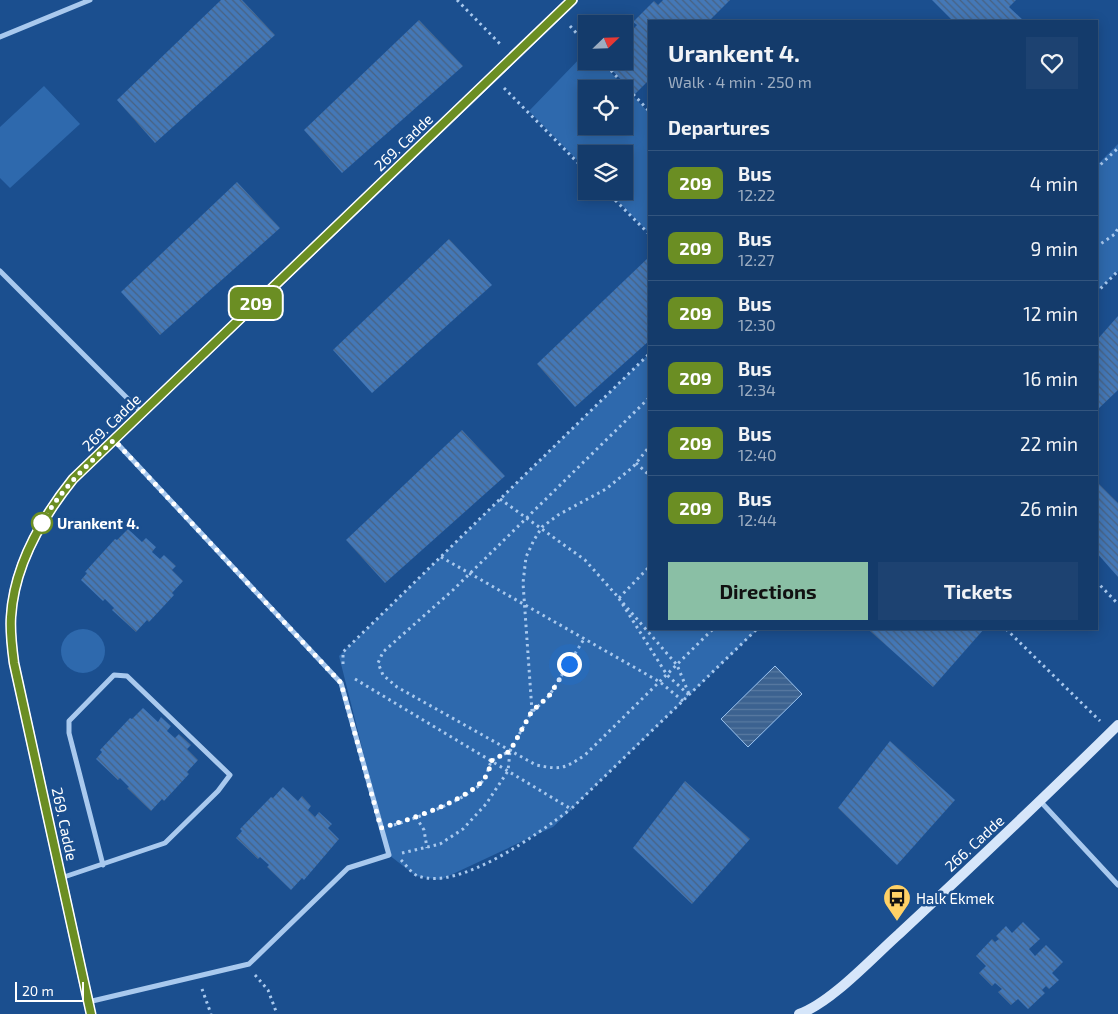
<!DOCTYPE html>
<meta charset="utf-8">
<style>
body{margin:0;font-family:"Exo 2",sans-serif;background:#1d4271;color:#f1f3f6;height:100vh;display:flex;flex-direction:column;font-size:19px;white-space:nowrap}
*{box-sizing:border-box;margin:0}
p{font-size:16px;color:#9dadc1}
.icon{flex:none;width:28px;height:28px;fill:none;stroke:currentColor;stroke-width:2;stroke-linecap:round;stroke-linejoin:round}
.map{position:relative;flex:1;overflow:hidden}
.panel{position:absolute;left:648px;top:20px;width:450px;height:610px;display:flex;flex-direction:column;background:#143b6b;border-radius:0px;box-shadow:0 2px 12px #0003,0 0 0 1px #33557e}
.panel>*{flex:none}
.badge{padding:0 10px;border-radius:8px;font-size:18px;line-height:32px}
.needle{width:32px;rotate:67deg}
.fabs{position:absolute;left:578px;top:15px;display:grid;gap:10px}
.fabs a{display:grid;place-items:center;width:55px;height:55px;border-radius:0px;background:#143b6b;box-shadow:0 2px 12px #0003,0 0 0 1px #33557e;font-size:25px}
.scale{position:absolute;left:15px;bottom:12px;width:69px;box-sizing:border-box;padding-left:5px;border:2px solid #fff;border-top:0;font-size:14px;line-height:18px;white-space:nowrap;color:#fff;-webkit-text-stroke:4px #1b4f8f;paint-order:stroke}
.you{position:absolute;width:25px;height:25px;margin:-12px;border:4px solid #fff;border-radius:50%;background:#1a73e8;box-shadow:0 0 0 8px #1a73e833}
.map>.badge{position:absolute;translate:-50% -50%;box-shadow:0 0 0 2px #fff}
h2{padding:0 20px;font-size:19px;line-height:45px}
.round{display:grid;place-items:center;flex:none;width:52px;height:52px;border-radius:0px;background:#1d4271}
.head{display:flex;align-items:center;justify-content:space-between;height:85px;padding:0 20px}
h1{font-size:24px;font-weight:700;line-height:38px}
.button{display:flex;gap:10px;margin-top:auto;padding:10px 20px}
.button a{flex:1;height:58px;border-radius:0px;background:#8abfa5;color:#111;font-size:20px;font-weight:700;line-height:58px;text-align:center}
.button a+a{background:#1d4271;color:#f1f3f6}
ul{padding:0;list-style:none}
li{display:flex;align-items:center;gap:15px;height:65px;padding:0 20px;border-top:1px solid #33557e}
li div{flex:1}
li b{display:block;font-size:19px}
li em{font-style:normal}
li .badge{min-width:55px;font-weight:700;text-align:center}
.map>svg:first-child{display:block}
</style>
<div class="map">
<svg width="1118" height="1014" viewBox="0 0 1118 1014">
<defs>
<pattern id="water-rules" width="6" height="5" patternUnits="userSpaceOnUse" patternTransform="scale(1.25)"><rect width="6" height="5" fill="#3c6290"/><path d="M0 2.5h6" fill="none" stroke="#597aa1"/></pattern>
<pattern id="building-back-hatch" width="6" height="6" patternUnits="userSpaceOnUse" patternTransform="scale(1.25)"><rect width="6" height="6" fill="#4478b7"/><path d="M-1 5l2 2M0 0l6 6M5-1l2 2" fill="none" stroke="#486282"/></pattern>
</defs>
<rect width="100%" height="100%" fill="#1b4f8f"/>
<g fill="#2e69ad" fill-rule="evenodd">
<path d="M 586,52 L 586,61 L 600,61 L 649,113 L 649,233 L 608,191 L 624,191 L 624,154 L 586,154 L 586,169 L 529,111 ZM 586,89 L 624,89 L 624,126 L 586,126 Z"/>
<path d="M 44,86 L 80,124 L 10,188 L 0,178 L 0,127 Z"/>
<path d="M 1118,144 L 1118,271 L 1096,292 L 1096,166 Z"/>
<path d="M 649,354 L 649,629 L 758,629 L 553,827 L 440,880 L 416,876 L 389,855 L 339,656 Z"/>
<circle cx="83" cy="651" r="22"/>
</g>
<path fill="url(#water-rules)" stroke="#9cc4f0" d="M 775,666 L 802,694 L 748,747 L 721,719 Z"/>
<g fill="url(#building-back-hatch)">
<path d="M 221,0 L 242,0 L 275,35 L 155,143 L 117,100 Z"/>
<path d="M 663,0 L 730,0 L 709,21 L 649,21 L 649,80 L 635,94 L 603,61 L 624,61 L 624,38 L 637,25 L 633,22 L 654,1 L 658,5 Z"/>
<path d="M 932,0 L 1016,0 L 1009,7 L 1024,21 L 953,21 Z"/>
<path d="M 419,20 L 463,66 L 342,173 L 304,130 Z"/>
<path d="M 237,182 L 280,228 L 160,335 L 121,292 Z"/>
<path d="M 449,239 L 492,285 L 372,393 L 333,350 Z"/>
<path d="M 649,257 L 649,341 L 575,407 L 537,364 Z"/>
<path d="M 1118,316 L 1118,390 L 1096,411 L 1096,341 Z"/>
<path d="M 462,430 L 505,476 L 385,583 L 346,540 Z"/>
<path d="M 1096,481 L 1118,503 L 1118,577 L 1096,552 Z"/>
<path d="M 128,529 L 142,542 L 146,538 L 156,547 L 152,552 L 160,559 L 164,555 L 176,566 L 172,570 L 183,581 L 172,593 L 174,595 L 149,622 L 147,620 L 136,632 L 112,610 L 114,608 L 105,599 L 103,601 L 81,580 L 87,573 L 85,572 L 115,539 L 117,540 Z"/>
<path d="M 872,629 L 984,629 L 933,687 L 870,631 Z"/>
<path d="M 143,708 L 158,722 L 161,717 L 171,726 L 167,731 L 175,738 L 179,734 L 191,745 L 187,749 L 198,760 L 187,772 L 189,774 L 164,801 L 162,799 L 151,811 L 127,788 L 129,787 L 120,778 L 118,780 L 96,759 L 102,752 L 100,750 L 130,718 L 132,719 Z"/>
<path d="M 890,741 L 955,800 L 897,865 L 838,808 Z"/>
<path d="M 685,781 L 750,839 L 692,904 L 633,848 Z"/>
<path d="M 283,787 L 298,801 L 302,796 L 311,806 L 308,810 L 315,817 L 319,812 L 332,824 L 328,828 L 339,839 L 304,880 L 302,878 L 291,890 L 267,867 L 269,865 L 260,857 L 258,859 L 236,838 L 242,831 L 240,829 L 271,797 L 273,798 Z"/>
<path d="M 1023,922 L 1040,939 L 1029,949 L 1035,956 L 1046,945 L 1063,962 L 1052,973 L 1059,980 L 1049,989 L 1046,986 L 1042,990 L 1045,993 L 1028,1009 L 1018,999 L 1011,1005 L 998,992 L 1002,989 L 995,983 L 992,986 L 979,973 L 986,966 L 976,956 L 992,939 L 995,942 L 999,939 L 996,936 L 1006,926 L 1012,933 Z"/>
</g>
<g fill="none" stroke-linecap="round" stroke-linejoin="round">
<g stroke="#a9c9ee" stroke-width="3" stroke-dasharray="2.5 4" stroke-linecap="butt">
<path d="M 457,0 L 502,46"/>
<path d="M 570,26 L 586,44"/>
<path d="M 602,61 L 649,111"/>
<path d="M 504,88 L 586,171"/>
<path d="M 1096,169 L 1118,148"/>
<path d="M 606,191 L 649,234"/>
<path d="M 1096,247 L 1115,234 L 1118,228"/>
<path d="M 1096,293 L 1118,271"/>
<path d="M 649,398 L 453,590 L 383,652 L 378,663 L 383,675 L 397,687 L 536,765 C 561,770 564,769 585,755 L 713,629"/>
<path d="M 636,463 L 649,475"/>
<path d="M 500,499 L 585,560 L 618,597 L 667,675 L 689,695"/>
<path d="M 441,557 L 660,682 L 683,701"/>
<path d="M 1096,581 L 1118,604"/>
<path d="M 619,598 L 649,567"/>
<path d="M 623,603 L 677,665 L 689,694"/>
<path d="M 1006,629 L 1100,721"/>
<path d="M 343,664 L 343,652 L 649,354"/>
<path d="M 355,679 L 571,809 L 757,629"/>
<path d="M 533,711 L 549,696 L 584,639"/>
<path d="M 416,817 L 424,830 L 427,848"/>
<path d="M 394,825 C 419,817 455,804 476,788 C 485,781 488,771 491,761 L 510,751 L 532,711 L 523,583 L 526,557 L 534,540 L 542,527 L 558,515 L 606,489 L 633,467 L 649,447"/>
<path d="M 402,853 L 440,844 L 463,829 L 486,804 L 508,771 L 510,751"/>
<path d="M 401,860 C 406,865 412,874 418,876 C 461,891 537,834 571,809"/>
<path d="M 255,975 L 268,990 L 277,1014"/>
<path d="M 202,989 L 211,1014"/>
</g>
<g stroke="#a9c9ee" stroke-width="5">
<path d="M 0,37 L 90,0"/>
<path d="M 0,271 L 142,413"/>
<path d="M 1041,802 L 1118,885"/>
<path d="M 61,878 L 165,843 L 218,791 L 230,775 L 127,676 L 114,675 L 69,721 L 69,733 L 103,865"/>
<path d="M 88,1002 L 249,964 L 348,868 L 389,855 L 341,683 L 114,440"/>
</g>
<g stroke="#d6e6fa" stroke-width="10">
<path d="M 91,1014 L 14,663 C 12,648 10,632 11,617 C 14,565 41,519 73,479 L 573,0"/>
<path d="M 799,1014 C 831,1003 873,957 899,934 C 973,865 1046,796 1118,725"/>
</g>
</g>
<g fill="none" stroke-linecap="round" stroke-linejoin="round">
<defs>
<path id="line" d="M 91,1014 L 14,663 C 12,648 10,632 11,617 C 14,565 41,519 73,479 L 572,0"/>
</defs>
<use href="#line" stroke="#fff" stroke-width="11"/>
<use href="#line" stroke="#6b8e23" stroke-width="8"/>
<path stroke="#fff" stroke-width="5" stroke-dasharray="0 9" d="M 42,523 C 60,490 87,465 114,440 L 341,683 L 381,828 C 408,820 471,800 486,776 C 489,772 490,766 491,761 L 510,751 L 532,711 L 549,696 L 569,664"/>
</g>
<defs>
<symbol id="bus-pin" viewBox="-11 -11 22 30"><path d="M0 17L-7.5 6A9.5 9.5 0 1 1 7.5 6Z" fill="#ffd166" stroke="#1b4f8f"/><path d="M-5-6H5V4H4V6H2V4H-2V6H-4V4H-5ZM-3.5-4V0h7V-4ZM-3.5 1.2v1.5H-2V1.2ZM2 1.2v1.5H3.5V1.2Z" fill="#111"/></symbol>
</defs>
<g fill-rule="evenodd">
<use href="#bus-pin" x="881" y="882" width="32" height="43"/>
</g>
<circle fill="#fff" stroke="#6b8e23" stroke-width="2.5" cx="42" cy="523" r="10"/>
<g text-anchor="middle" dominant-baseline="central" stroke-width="5" stroke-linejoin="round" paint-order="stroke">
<g font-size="15" fill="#fff" stroke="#1b4f8f">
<text transform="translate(403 142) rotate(-44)">269. Cadde</text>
<text transform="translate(111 422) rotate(-44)">269. Cadde</text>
<text transform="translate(65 824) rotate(78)">269. Cadde</text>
<text transform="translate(974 843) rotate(-43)">266. Cadde</text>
</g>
<g font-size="15" font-weight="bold" fill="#fff" stroke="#1b4f8f" text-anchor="start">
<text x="57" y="523">Urankent 4.</text>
</g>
<g font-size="15" fill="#fff" stroke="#1b4f8f" text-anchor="start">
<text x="916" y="898">Halk Ekmek</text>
</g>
</g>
</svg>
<div class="fabs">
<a><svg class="needle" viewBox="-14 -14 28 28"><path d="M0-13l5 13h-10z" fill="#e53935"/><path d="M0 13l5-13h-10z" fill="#9dadc1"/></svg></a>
<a><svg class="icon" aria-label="locate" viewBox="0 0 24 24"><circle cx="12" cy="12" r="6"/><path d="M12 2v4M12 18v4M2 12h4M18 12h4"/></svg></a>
<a><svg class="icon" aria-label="layers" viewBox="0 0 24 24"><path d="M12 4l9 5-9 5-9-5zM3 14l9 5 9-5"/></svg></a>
</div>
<div class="scale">20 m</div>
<div class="you" style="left:569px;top:664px"></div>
<b class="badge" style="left:256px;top:303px;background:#6b8e23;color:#fff">209</b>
<section class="panel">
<div class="head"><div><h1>Urankent 4.</h1><p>Walk · 4 min · 250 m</p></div><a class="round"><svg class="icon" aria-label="heart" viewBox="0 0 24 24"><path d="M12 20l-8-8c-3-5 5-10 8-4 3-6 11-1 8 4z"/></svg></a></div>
<h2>Departures</h2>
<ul>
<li><span class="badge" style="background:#6b8e23;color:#fff">209</span><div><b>Bus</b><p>12:22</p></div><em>4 min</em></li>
<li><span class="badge" style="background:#6b8e23;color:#fff">209</span><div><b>Bus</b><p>12:27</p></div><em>9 min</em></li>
<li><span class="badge" style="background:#6b8e23;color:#fff">209</span><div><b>Bus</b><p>12:30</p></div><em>12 min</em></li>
<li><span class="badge" style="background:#6b8e23;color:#fff">209</span><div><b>Bus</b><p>12:34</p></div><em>16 min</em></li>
<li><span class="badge" style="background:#6b8e23;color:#fff">209</span><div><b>Bus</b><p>12:40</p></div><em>22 min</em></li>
<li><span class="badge" style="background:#6b8e23;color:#fff">209</span><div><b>Bus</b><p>12:44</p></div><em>26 min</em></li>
</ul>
<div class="button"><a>Directions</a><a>Tickets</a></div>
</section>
</div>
